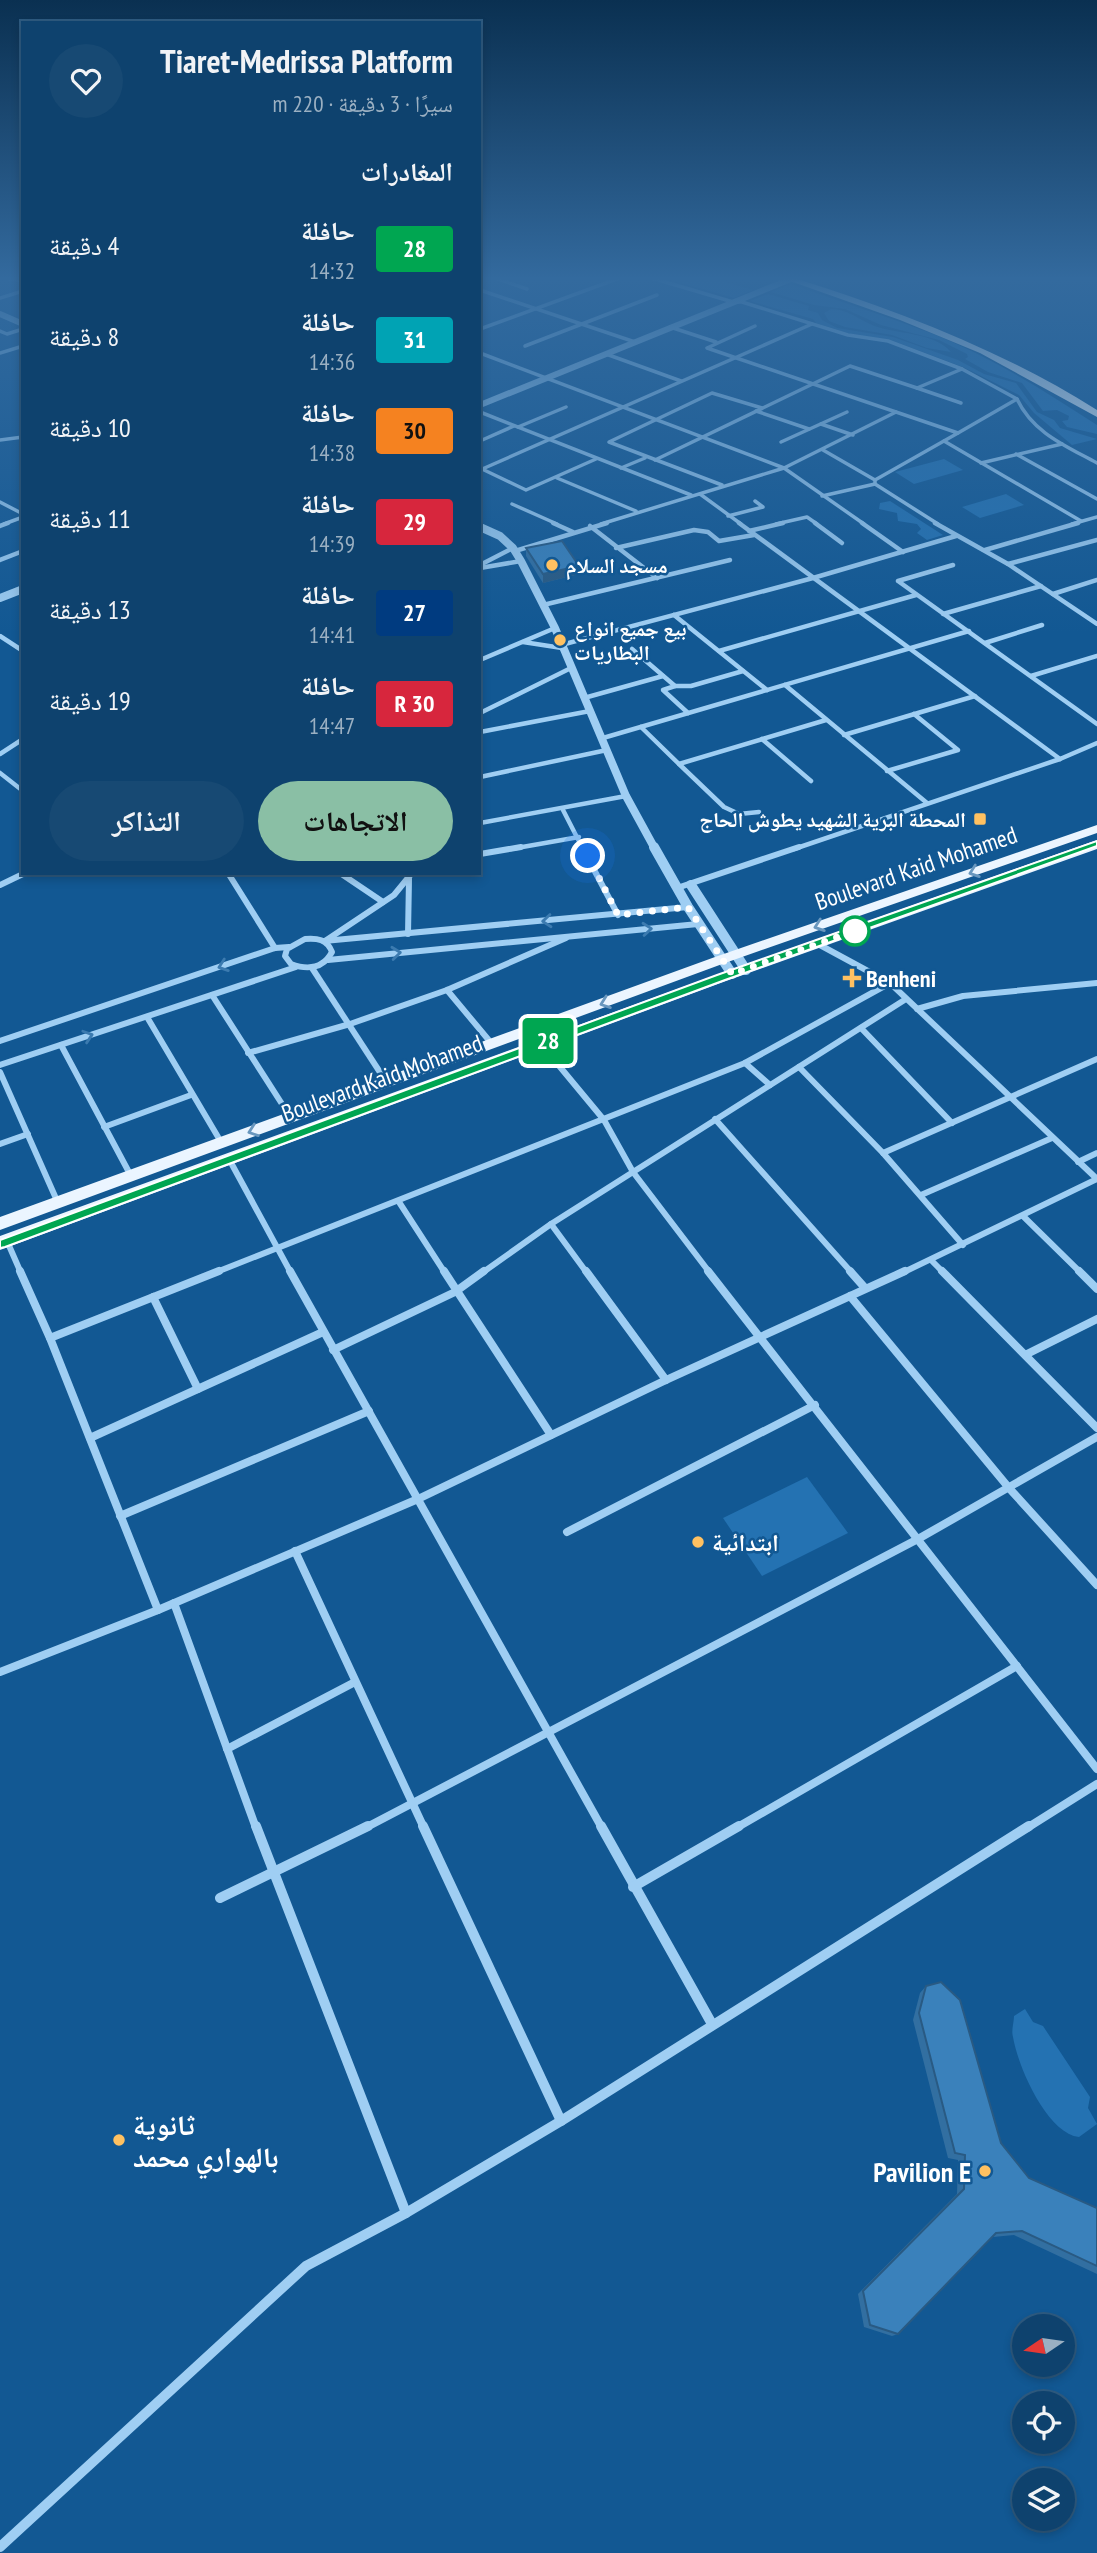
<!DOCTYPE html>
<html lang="ar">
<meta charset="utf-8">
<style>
body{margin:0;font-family:"PT Sans Narrow","Noto Naskh Arabic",sans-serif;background:#174973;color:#f1f3f6;direction:rtl;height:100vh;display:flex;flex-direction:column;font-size:26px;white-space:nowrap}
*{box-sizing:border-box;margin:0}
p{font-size:23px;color:#9bb0c2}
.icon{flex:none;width:38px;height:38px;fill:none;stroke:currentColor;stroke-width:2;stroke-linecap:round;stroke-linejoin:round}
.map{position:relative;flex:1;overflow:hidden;direction:ltr}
.drawer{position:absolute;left:21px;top:21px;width:460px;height:854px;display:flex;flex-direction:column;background:#0e426e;border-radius:0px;box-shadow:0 4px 10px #0003,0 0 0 2px #2e5b81;direction:rtl}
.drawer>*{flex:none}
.badge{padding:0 14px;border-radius:5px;font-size:24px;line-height:46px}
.needle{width:46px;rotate:257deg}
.tools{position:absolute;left:1012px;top:2314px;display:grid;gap:14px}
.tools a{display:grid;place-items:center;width:63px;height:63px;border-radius:50%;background:#0e426e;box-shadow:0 4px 10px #0003,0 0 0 2px #2e5b81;font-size:35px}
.you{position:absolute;width:35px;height:35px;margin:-18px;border:5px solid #fff;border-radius:50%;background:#1a73e8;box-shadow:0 0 0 10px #1a73e833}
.map>.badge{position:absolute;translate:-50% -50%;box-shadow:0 0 0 4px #fff}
h2{padding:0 28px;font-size:26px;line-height:63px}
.round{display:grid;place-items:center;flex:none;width:74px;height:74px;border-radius:37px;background:#174973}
.headline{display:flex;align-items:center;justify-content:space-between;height:119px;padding:0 28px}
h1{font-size:33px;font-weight:700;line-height:52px}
.action{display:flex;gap:14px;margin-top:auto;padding:14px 28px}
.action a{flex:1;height:80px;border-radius:42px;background:#8abfa5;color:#111;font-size:28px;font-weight:700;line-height:80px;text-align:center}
.action a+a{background:#174973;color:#f1f3f6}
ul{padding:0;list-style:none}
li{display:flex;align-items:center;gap:21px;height:91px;padding:0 28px}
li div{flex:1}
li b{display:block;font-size:26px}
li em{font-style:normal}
li .badge{min-width:77px;font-weight:700;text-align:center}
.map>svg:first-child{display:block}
</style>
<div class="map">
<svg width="1097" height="2553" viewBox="0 0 1097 2553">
<rect width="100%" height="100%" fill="#125893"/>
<g fill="#2472b2">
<path d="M 657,276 L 705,276 L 753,290 L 734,298 Z"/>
<path d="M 791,284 C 838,301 886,316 933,334 C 991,357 1045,391 1097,425 L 1097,434 L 1067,427 L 1062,421 L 1068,420 L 1069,416 L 1057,410 L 1043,411 L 1022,383 L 988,372 L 965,359 L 968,357 L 967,354 L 939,340 L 881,325 L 845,309 L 814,305 L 771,292 Z"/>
<path d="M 768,294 L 809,306 L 808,310 L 818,313 L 822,320 L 837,328 L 893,337 L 958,360 L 984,374 L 1016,383 L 1037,412 L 1054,420 L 1060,428 L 1097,439 L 1072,445 L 1034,413 L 1019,395 L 963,367 L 891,340 L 854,335 L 816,323 L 813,319 L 750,301 Z"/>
<path d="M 831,309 C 847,309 858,319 872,325 C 897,335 932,331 951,352 L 927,348 L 892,335 L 845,327 L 829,321 L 824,313 Z"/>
<path d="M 944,459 L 963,470 L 914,484 L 895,472 Z"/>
<path d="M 1006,494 L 1024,505 L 980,518 L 962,507 Z"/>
<path d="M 890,501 L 943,535 L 927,540 L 917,533 L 921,529 L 917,524 L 898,521 L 897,513 L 879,509 L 880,503 Z"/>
<path d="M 807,1477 L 848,1533 L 762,1576 L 723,1518 Z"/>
<path d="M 1025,2009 L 1033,2022 L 1043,2026 L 1090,2097 L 1088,2108 L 1097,2124 L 1079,2137 C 1047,2133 1018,2067 1013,2037 C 1011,2031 1014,2022 1014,2016 Z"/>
</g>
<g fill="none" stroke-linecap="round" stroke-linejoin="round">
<g stroke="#9fcef3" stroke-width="3.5">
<path d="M 489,276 L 527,289"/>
<path d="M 645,276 L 733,302 L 742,302 L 848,335 L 888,341 L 962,369 L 1017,399 L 958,433"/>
<path d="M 0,277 L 23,281"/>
<path d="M 480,290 L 635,342"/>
<path d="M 0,298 L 23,291"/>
<path d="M 755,326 L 707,348 L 958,433 L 875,480"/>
<path d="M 670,327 L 716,342"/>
<path d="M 480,329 L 625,276"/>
<path d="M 0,331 L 7,334 L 23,329"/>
<path d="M 525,346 L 657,295"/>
<path d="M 0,353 L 23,346"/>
<path d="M 480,353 L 784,468 L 864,524"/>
<path d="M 606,354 L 681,381"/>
<path d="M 917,388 L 961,403"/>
<path d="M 1017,399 C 1033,433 1066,446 1097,463"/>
<path d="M 756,411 L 809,429"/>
<path d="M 480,412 L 691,495"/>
<path d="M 821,424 L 853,435"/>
<path d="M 518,427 L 566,407"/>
<path d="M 0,440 L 23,437"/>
<path d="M 480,441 L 514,426"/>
<path d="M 944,441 L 1081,521"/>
<path d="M 781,442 L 847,412"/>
<path d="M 823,450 L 875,480 L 875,484 L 938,524"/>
<path d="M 1016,454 L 1097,499"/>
<path d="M 655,460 L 850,366 L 917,388 L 962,369"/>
<path d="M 981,463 L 1062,444"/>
<path d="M 621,468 L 645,458"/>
<path d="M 482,469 L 526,490 L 596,459"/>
<path d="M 480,470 L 812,324"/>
<path d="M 557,478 L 636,511"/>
<path d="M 722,485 L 609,442 L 712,393 L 762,408"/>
<path d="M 700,494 L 741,524"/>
<path d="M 822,496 L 875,484"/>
<path d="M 0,502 L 23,514"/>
<path d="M 512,504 L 557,524"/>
<path d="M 728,516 L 763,507 L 755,501"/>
<path d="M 4,524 L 23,517"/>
<path d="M 601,524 L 784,468 L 896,412"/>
<path d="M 776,524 L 807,517 L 817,524"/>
<path d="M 1072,524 L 1097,517"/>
</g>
<g stroke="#9fcef3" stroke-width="4.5">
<path d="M 553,523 L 573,532"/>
<path d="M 739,523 L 1060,759"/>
<path d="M 815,523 L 842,543"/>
<path d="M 862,523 L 903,552"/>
<path d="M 935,523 L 1008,564 L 1097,624"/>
<path d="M 0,526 L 8,523"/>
<path d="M 590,526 L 657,578"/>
<path d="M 749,531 L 783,523"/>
<path d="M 616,548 L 694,530 L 708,532 L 719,541 L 754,535"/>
<path d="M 985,550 L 1078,523"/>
<path d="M 515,551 L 607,523"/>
<path d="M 0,560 L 23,551"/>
<path d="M 1008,564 L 1097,540"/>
<path d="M 480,565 L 513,548"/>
<path d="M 953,565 L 898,581 L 1097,724"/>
<path d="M 480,568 L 521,561"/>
<path d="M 1053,594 L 1097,580"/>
<path d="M 543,605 L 730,560"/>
<path d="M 943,614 L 1041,586"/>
<path d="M 674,615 L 767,690"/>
<path d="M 0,636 L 23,651"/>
<path d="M 523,642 L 562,648"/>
<path d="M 985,643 L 1042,625"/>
<path d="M 561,645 L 813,578 L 956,536"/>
<path d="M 632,649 L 675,686 L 663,690 L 688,713"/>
<path d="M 719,651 L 916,595"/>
<path d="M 480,660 L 555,628"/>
<path d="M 1031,676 L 1097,656"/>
<path d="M 785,685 L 927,803"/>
<path d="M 675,686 L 691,686 L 743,671"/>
<path d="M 584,698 L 663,676"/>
<path d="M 480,713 L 571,668"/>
<path d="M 641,727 L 679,764 L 826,720"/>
<path d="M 480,732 L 590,711"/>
<path d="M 844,735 L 975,696"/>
<path d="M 603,738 L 969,631"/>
<path d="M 762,739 L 811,781"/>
<path d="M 0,754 L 23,739"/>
<path d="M 679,764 L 724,807 L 739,814 L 759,812"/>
<path d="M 887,771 L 958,750 L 914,714"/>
<path d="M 0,773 L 23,791"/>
<path d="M 480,777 L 607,750"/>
<path d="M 563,810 L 583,849"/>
<path d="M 480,823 L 626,796"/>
<path d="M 511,849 L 579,837"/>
<path d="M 794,849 L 1060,759 L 1097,743"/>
</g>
<g stroke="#9fcef3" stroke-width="6">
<path d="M 582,847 L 618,915"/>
<path d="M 480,854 L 521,847"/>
<path d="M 228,873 L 275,948"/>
<path d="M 340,873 L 383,902"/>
<path d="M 0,885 L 25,873"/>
<path d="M 677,888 L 799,847"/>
<path d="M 408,934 L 409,879"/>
<path d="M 305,939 C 317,938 327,939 332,952 C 323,969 307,970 291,964 L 285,956 L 287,949 Z"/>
<path d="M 324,941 L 688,907"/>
<path d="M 325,941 L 394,895 L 412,873"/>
<path d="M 818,944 L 890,983 L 1097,1179"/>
<path d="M 328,960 L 698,924"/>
<path d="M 312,968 L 387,1083"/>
<path d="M 447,990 L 492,1044"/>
<path d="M 212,995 L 291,1118"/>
<path d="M 917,1009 L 963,996 L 1097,983"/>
<path d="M 147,1017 L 221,1142"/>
<path d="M 861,1028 L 952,1123"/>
<path d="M 0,1041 L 275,948 L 289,947"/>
<path d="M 541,1044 L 604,1120 L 633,1172 L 710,1273"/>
<path d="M 61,1045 L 131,1176"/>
<path d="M 248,1053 L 350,1024 L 447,990 L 566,938"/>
<path d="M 745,1063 L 770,1085"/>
<path d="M 0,1065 L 296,967"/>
<path d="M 799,1067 L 883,1153 L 963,1245"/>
<path d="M 0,1072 L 58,1203"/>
<path d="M 715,1119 L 852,1273"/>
<path d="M 104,1127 L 191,1095"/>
<path d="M 0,1144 L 28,1134"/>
<path d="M 883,1153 L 1097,1059"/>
<path d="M 229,1159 L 291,1273"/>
<path d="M 1078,1162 L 1097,1153"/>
<path d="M 921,1195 L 1052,1138"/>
<path d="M 399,1202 L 445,1273"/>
<path d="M 1023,1216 L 1081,1273"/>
<path d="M 551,1224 L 587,1273"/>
<path d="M 7,1241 L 21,1273"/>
<path d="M 931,1260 L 944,1273"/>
<path d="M 214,1273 L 745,1063 L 890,983"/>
<path d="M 482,1273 L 551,1224 L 906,999"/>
<path d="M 902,1273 L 1097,1179"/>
</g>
<g stroke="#9fcef3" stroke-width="8">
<path d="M 20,1271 L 50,1338 L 158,1610"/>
<path d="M 290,1271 L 602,1828"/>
<path d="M 444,1271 L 551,1435"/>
<path d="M 586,1271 L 666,1380"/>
<path d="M 708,1271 L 1097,1769"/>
<path d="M 850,1271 L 865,1288"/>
<path d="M 942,1271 L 1097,1428"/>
<path d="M 1079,1271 L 1097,1289"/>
<path d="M 850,1296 L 1009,1488 L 1097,1585"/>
<path d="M 153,1297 L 198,1389"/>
<path d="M 50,1338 L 219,1271"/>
<path d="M 333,1350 L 455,1292 L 484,1271"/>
<path d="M 1027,1354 L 1097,1319"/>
<path d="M 90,1438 L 323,1332"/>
<path d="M 120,1516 L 369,1411"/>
<path d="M 567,1532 L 815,1405"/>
<path d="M 295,1551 L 424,1828"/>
<path d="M 174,1603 L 256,1828"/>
<path d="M 0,1672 L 158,1610 L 418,1499 L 666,1380 L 905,1271"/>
<path d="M 227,1749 L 355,1682"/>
<path d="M 365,1828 L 918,1539 L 1097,1437"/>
<path d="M 736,1828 L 1017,1666"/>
<path d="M 1027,1828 L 1097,1784"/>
</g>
<g stroke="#9fcef3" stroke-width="10">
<path d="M 256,1826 L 406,2213"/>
<path d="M 423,1826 L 561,2121"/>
<path d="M 601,1826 L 712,2024"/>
<path d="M 633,1887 L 739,1826"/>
<path d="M 220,1898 L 368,1826"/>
<path d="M 0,2547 L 306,2266 L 406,2213 L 561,2121 L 1029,1826"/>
</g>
<g stroke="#9fcef3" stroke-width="6">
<path d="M 0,314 L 23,324"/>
<path d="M 480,405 L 791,279"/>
</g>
<g stroke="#9fcef3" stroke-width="8">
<path d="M 480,527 L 500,536 L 513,548 L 521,561 L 555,628 L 626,796 L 655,849"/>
<path d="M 0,598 L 23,589"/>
</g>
<g stroke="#9fcef3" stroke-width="10">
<path d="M 654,847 L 688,907 L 732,974"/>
<path d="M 691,885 L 746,970"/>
</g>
<g fill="#ebf5ff" fill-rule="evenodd">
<path d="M 1097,825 L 1097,833 L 725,963 L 0,1230 L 0,1217 L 715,957 Z"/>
<path d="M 1097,840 L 1097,849 L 726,981 L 0,1250 L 0,1236 L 716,975 Z"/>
</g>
<path fill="#f5faff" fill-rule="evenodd" d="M 776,276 L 788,276 C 896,310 1000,349 1097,410 L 1097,417 L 980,353 L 900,320 Z"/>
</g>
<g fill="#326fa1">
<path d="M 526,548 L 579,566 L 579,574 L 543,583 L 526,556 Z"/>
<path d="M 926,1986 L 1001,2143 L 1029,2178 L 1097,2208 L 1097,2274 L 1014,2235 L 993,2237 L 898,2334 L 892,2336 L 864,2327 L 858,2294 L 957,2194 L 958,2160 L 948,2158 L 913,2020 L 920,1993 Z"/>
</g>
<path fill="#295a83" d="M 579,566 L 579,574 L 543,583 L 543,574 Z"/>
<g fill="#3a81bb" stroke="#295a83" stroke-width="2">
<path d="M 562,541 L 579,566 L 543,574 L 526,548 Z"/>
<path d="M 941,1982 L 960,2000 L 1001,2143 L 1029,2178 L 1097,2208 L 1097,2266 L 1022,2231 L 996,2233 L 898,2334 L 870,2325 L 863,2291 L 964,2189 L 965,2155 L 955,2153 L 919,2013 L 926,1986 Z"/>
</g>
<defs><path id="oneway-chevron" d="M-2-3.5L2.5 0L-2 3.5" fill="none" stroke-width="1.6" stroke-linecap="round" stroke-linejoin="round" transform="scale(1.75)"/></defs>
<g stroke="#6997be">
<use href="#oneway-chevron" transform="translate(974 872) rotate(161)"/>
<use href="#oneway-chevron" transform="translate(819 926) rotate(161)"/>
<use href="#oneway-chevron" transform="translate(605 1003) rotate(160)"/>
<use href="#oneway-chevron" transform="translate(253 1131) rotate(161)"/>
</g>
<g stroke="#3c7bb0">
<use href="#oneway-chevron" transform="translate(547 921) rotate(175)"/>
<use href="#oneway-chevron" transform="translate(647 929) rotate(-5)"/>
<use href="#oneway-chevron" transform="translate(396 953) rotate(-6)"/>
<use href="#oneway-chevron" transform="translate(223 966) rotate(161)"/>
<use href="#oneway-chevron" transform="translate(88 1036) rotate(-18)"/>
</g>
<linearGradient id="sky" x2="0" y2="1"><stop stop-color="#0a3051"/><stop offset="0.44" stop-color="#336a9e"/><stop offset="1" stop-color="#336a9e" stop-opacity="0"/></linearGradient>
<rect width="1097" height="633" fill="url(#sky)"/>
<path fill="#00a651" stroke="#fff" stroke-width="2" d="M 1097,841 L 1097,846 L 725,980 L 5,1247 L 0,1248 L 0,1240 L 717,975 Z"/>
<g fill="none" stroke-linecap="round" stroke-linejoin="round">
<path stroke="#fff" stroke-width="7" stroke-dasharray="0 12.6" d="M 588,856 L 618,915 L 688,907 L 732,974 L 863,928 L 855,931"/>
</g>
<g fill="#ffc161" stroke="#125893" stroke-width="2.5">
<circle cx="552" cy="565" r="7"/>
<circle cx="560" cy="640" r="7"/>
<rect x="973" y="812" width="14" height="14" rx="3.5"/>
<path d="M848.5 967.5h7v7h7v7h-7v7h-7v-7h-7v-7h7z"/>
<circle cx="698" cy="1542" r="7"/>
<circle cx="119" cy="2140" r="7"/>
<circle cx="985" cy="2171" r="7"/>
</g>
<circle fill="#fff" stroke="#00a651" stroke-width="3.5" cx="855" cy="931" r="14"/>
<g text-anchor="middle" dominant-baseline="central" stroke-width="5" stroke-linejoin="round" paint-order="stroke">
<g font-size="21" font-weight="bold" fill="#fff" stroke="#125893" text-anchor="start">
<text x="566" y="565">مسجد السلام</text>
<text x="574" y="628">بيع جميع انواع<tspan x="574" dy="24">البطاريات</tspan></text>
<text x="966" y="819" text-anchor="end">المحطة البرية الشهيد يطوش الحاج</text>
</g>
<g font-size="24" fill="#fff" stroke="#125893">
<text transform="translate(916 868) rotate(-19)">Boulevard Kaid Mohamed</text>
<text transform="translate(382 1078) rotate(-20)">Boulevard Kaid Mohamed</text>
</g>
<g font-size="24" font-weight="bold" fill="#fff" stroke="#125893" text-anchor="start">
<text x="866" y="978">Benheni</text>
<text x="712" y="1542">ابتدائية</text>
</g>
<g font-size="28" font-weight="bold" fill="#fff" stroke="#125893" text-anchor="start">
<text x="133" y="2124">ثانوية<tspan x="133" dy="32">بالهواري محمد</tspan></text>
<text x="971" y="2171" text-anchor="end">Pavilion E</text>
</g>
</g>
</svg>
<div class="tools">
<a><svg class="needle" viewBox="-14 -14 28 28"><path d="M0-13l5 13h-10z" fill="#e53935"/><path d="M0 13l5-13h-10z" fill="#9bb0c2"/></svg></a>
<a><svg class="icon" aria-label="locate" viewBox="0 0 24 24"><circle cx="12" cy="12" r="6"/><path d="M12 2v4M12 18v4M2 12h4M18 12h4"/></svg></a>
<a><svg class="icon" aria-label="layers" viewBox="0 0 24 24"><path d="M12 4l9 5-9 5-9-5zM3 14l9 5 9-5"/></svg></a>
</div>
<div class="you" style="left:588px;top:856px"></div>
<b class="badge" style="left:548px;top:1041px;background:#00a651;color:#fff">28</b>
<section class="drawer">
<div class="headline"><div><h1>Tiaret-Medrissa Platform</h1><p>سيرًا · 3 دقيقة · 220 m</p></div><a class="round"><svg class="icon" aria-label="heart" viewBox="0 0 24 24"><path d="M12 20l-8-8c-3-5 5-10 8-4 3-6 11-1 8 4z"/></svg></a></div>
<h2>المغادرات</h2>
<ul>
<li><span class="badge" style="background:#00a651;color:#fff">28</span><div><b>حافلة</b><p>14:32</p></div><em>4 دقيقة</em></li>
<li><span class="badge" style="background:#00a3b4;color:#fff">31</span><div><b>حافلة</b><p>14:36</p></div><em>8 دقيقة</em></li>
<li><span class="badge" style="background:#f58220;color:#111">30</span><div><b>حافلة</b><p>14:38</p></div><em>10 دقيقة</em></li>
<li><span class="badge" style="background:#d7263d;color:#fff">29</span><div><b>حافلة</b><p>14:39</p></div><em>11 دقيقة</em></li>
<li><span class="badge" style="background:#003b80;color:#fff">27</span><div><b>حافلة</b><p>14:41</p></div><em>13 دقيقة</em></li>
<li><span class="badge" style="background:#d7263d;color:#fff">30 R</span><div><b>حافلة</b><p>14:47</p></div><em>19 دقيقة</em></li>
</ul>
<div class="action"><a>الاتجاهات</a><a>التذاكر</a></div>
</section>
</div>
